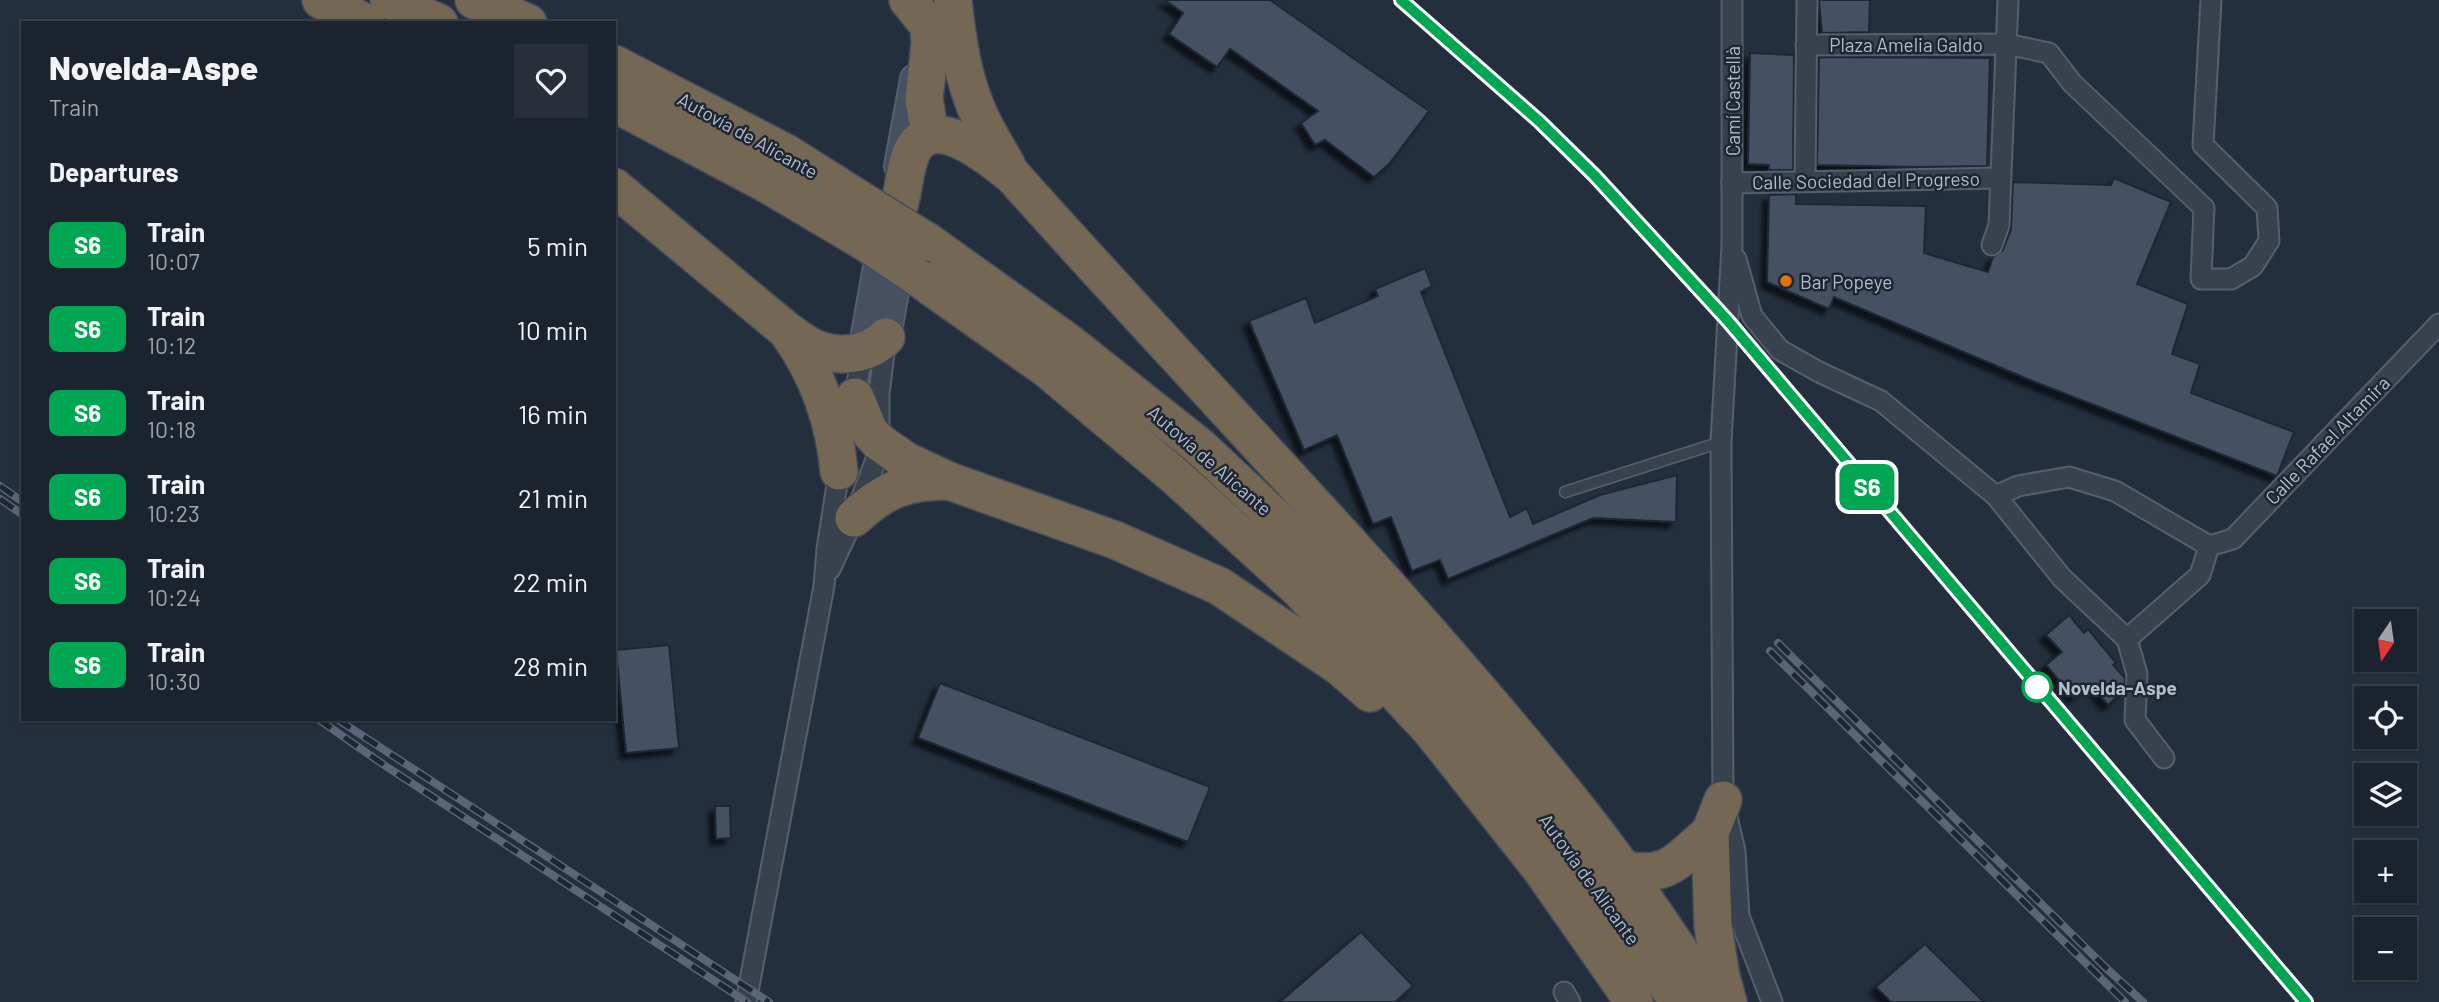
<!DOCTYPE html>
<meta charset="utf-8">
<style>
body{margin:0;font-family:Barlow,sans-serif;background:#282f3a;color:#f1f3f6;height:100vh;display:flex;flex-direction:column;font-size:26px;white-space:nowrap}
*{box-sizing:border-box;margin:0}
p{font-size:23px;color:#a0a4aa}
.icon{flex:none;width:38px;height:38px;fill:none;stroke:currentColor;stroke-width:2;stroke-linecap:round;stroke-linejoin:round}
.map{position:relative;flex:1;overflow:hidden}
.details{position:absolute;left:21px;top:21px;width:595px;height:700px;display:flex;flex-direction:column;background:#1b232e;border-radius:0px;box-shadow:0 2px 5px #0004,0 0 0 2px #39404a}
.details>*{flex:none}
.badge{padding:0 14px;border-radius:10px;font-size:24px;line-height:46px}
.needle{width:46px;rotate:193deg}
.tools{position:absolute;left:2354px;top:609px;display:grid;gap:14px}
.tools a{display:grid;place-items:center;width:63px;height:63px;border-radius:0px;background:#1b232e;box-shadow:0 2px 5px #0004,0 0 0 2px #39404a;font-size:35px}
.map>.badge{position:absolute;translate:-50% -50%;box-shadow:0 0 0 4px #fff}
h2{padding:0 28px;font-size:26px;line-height:63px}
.round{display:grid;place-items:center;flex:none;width:74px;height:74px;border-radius:0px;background:#282f3a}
.overview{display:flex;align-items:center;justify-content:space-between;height:119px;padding:0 28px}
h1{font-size:33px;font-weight:800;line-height:52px}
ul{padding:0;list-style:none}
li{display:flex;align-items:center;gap:21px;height:84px;padding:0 28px}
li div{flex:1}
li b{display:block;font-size:26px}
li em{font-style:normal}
li .badge{min-width:77px;font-weight:700;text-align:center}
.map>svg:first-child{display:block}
</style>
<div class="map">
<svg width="2439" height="1002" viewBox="0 0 2439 1002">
<defs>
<filter id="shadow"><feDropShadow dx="-6" dy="6" stdDeviation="2" flood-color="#0009"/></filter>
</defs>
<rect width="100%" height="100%" fill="#242f3e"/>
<g fill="#455162" stroke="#1f2835" stroke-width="2" filter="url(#shadow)">
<path d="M 1165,0 L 1270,0 L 1429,111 L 1389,164 L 1374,177 L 1325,140 L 1315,145 L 1301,123 L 1318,111 L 1230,49 L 1217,67 L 1169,34 L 1183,13 Z"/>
<path d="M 1819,0 L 1870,0 L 1869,32 L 1822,33 Z"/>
<path d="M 1750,53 L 1794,55 L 1793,170 L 1769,170 L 1769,165 L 1748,164 Z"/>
<path d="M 1819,57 L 1990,58 L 1987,166 L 1918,167 L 1817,165 Z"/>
<path d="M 2114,178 L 2171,202 L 2137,284 L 2188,304 L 2172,354 L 2200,364 L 2191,393 L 2294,432 L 2277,476 L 2030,380 L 1834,297 L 1829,309 L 1767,282 L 1769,195 L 1796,194 L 1796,204 L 1926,206 L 1924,253 L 1988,272 L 1993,257 L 2003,250 L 2011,229 L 2013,182 L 2111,185 Z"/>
<path d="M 1425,268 L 1432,286 L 1421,292 L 1510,517 L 1527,508 L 1533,524 L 1600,495 L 1677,475 L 1676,522 L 1593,518 L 1448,579 L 1440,560 L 1412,571 L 1391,517 L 1373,524 L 1337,435 L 1304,450 L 1249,321 L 1306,298 L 1315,323 L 1378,296 L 1375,289 Z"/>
<path d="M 2069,615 L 2084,633 L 2088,629 L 2116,663 L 2113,665 L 2125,678 L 2124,690 L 2108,705 L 2090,684 L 2074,698 L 2046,665 L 2062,652 L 2046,635 Z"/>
<path d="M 669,645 L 679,748 L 626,753 L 616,650 Z"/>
<path d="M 940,683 L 1210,787 L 1188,842 L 918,738 Z"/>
<path d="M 715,806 L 730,806 L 731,838 L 716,839 Z"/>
<path d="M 1361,932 L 1413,986 L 1395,1002 L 1280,1002 Z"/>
<path d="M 1925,944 L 1984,1002 L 1891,1002 L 1876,987 Z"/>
</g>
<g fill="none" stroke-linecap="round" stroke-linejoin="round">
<defs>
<path id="lane" d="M 1565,492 L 1721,442"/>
<g id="street">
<path d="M 1732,0 L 1732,245 L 1721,442 L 1723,800 L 1735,851 L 1739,916 L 1772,1002"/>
<path d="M 1806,45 L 2006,44 L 2049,53 L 2072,83 L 2204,208 L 2201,279 L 2231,279 L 2253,266 L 2269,241 L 2267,208 L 2203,145 L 2211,0"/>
<path d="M 1805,181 L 1807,0"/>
<path d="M 1732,183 L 2000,178"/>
<path d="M 1992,245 L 1999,225 L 2008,0"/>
<path d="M 1736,259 L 1752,316 L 1780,350 L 1819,372 L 1881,401 L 1996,496 L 2018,486 L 2069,477 L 2115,491 L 2209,546 L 2233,539 L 2439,324"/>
<path d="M 853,405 L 863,351"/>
<path d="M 1996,496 L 2062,578 L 2127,639 L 2200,575 L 2209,546"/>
<path d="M 830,569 L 854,518 L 876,459 L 879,442 L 879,394 L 886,337"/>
<path d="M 2127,639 L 2137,674 L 2135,720 L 2164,758"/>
<path d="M 1564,992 L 1570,1002"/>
<path d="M 746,1002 L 824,586 L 827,549 L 840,465"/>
</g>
<g id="secondary">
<path d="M 899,166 L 915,79"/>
<path d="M 886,337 L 902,247"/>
<path d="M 863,351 L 877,272 L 886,237"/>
</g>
<g id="highway">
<path d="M 321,0 L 366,23"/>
<path d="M 389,0 L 439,23"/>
<path d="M 474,0 L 528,23"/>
<path d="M 908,0 L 929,26 L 930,44 L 924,99 L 927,117"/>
<path d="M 953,0 C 957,40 963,80 980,117 C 988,134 998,150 1007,166"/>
<path d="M 614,64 L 786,153 L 873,208"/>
<path d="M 614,103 L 767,184 L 865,242"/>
<path d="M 614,187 L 786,330 C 795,336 804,344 814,348 C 837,358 868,356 886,337"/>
<path d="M 888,233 C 893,223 898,213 900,202 C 904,186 905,169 911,154 C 930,107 991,158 1013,176 C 1200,386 1399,586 1575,806 C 1625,868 1669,936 1714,1002"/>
<path d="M 928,242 L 1069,343 L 1200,447 L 1326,565 L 1440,686 L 1573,851 L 1679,1002"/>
<path d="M 920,279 L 1047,369 L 1176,477 L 1300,590 L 1430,729 L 1541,869 L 1634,1002"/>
<path d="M 789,334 C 819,376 834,420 839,471"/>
<path d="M 855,397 L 869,431 L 879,442 L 906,461 L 949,481 L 1115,540 L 1219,586 L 1339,666 L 1370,693"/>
<path d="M 854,518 C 885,489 907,481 949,481"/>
<path d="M 1723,800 L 1710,833 L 1713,926 L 1721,977 L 1728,1002"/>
<path d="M 1621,869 C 1669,879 1676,861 1710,833"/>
</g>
</defs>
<use href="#lane" stroke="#565f6c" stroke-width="13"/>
<use href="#street" stroke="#565f6c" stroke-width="23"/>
<use href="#secondary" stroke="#565f6c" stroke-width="32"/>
<use href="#highway" stroke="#434c59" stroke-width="40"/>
<use href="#lane" stroke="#38414e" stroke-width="10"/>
<use href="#street" stroke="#38414e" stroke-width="19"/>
<use href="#secondary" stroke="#465061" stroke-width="28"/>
<use href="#highway" stroke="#746855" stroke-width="37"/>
<defs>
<g id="rail">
<path d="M 1401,0 L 1540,122 L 1595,176 L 1728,321 L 2306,1002"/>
<path d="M 0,486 L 23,502"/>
<path d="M 0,499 L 23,515"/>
<path d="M 1778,643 L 2105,967 L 2143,1002"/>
<path d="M 1770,651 L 2125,1002"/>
<path d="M 318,719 L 387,767 L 747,1002"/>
<path d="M 337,719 L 769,1002"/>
</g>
</defs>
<use href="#rail" stroke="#5a6575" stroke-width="8"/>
<use href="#rail" stroke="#1d2633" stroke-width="5" stroke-dasharray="16" stroke-linecap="butt"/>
<defs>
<g id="highway-bridge">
<path d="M 873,208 L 928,242"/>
<path d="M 865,242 L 920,279"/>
</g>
</defs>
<use href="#highway-bridge" stroke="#434c59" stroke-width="40" stroke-linecap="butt"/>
<use href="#highway-bridge" stroke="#746855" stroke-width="37"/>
</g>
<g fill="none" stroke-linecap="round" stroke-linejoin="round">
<defs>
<path id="line" d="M 1401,0 L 1540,122 L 1595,176 L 1728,321 L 2306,1002"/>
</defs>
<use href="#line" stroke="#fff" stroke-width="16"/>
<use href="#line" stroke="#00a651" stroke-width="10"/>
</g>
<circle fill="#e8710a" stroke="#1d2633" stroke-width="2.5" cx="1786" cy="281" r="7"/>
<circle fill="#fff" stroke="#00a651" stroke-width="3.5" cx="2037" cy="687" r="14"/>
<g text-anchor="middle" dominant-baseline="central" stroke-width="5" stroke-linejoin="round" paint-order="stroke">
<g font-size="19" fill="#b4bcc9" stroke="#1d2633">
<text x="1906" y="44">Plaza Amelia Galdo</text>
<text transform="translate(1732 101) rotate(-90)">Camí Castellà</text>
<text transform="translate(748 135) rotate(29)">Autovía de Alicante</text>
<text transform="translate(1866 180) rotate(-1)">Calle Sociedad del Progreso</text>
<text transform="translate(2327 440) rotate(-46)">Calle Rafael Altamira</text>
<text transform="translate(1210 460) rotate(41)">Autovía de Alicante</text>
<text transform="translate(1590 879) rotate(54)">Autovía de Alicante</text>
</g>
<g font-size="19" fill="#b4bcc9" stroke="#1d2633" text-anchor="start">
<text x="1800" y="281">Bar Popeye</text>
</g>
<g font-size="19" font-weight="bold" fill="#b4bcc9" stroke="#1d2633" text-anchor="start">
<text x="2058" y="687">Novelda-Aspe</text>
</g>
</g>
</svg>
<div class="tools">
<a><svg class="needle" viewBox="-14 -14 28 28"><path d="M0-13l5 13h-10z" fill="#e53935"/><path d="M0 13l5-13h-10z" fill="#a0a4aa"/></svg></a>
<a><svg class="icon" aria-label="locate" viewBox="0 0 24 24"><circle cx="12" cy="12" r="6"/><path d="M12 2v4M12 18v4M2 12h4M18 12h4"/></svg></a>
<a><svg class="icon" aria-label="layers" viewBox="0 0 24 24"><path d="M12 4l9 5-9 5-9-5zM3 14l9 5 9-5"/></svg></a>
<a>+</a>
<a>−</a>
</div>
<b class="badge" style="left:1867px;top:487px;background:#00a651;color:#fff">S6</b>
<section class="details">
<div class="overview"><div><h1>Novelda-Aspe</h1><p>Train</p></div><a class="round"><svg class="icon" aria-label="heart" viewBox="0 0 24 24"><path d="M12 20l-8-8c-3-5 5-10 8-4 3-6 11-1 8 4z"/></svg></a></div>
<h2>Departures</h2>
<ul>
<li><span class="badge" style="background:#00a651;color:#fff">S6</span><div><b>Train</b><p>10:07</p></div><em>5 min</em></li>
<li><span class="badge" style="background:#00a651;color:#fff">S6</span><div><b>Train</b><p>10:12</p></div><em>10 min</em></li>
<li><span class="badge" style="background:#00a651;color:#fff">S6</span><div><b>Train</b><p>10:18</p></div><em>16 min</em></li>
<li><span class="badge" style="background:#00a651;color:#fff">S6</span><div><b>Train</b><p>10:23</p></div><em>21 min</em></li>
<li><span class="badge" style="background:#00a651;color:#fff">S6</span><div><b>Train</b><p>10:24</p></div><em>22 min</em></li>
<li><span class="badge" style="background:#00a651;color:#fff">S6</span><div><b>Train</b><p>10:30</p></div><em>28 min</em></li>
</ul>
</section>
</div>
